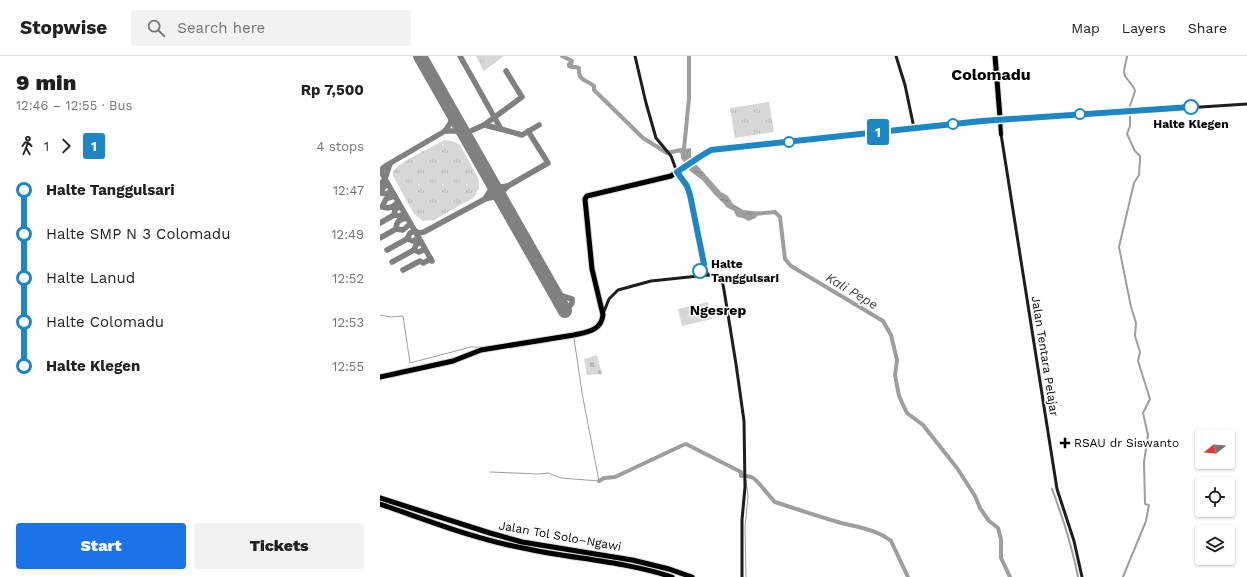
<!DOCTYPE html>
<meta charset="utf-8">
<style>
body{margin:0;font-family:"Work Sans",sans-serif;background:#f2f2f2;color:#202124;height:100vh;display:flex;flex-direction:column;font-size:15px;white-space:nowrap}
*{box-sizing:border-box;margin:0}
p{font-size:13px;color:#757577}
.icon{flex:none;width:22px;height:22px;fill:none;stroke:currentColor;stroke-width:2;stroke-linecap:round;stroke-linejoin:round}
.map{position:relative;flex:1;overflow:hidden}
.sheet{display:flex;flex-direction:column;background:#fff;width:380px}
.sheet>*{flex:none}
.badge{padding:0 8px;border-radius:3px;font-size:14px;line-height:26px}
.needle{width:26px;rotate:253deg}
.tools{position:absolute;left:815px;top:373px;display:grid;gap:8px}
.tools a{display:grid;place-items:center;width:40px;height:40px;border-radius:4px;background:#fff;box-shadow:0 1px 3px #0004;font-size:20px}
.map>.badge{position:absolute;translate:-50% -50%;box-shadow:0 0 0 2px #fff}
.legs{display:flex;align-items:center;gap:6px;height:44px;padding:0 16px;font-size:13px}
.legs p{margin-inline-start:auto}
.summary{display:flex;align-items:center;justify-content:space-between;height:68px;padding:0 16px}
h1{font-size:22px;font-weight:800;line-height:30px}
.action{display:flex;gap:8px;margin-top:auto;padding:8px 16px}
.action a{flex:1;height:46px;border-radius:4px;background:#1a73e8;color:#fff;font-size:16px;font-weight:800;line-height:46px;text-align:center}
.action a+a{background:#f2f2f2;color:#202124}
ul{padding:0 16px;list-style:none}
li{display:flex;align-items:center;gap:14px;height:44px;font-size:15px}
li i{display:grid;place-items:center;width:6px;height:100%;margin:0 5px;background:currentColor}
li i::after{content:'';width:10px;height:10px;margin:-5px;border:3px solid;border-radius:50%;background:#fff}
li p{margin-inline-start:auto}
li:first-child i{background:linear-gradient(#0000 50%,currentColor 0)}
li:last-child i{background:linear-gradient(currentColor 50%,#0000 0)}
header{display:flex;align-items:center;gap:24px;box-sizing:border-box;height:56px;padding:0 20px;background:#fff;border-bottom:1px solid #e0e0e0}
header strong{font-size:19px}
nav{display:flex;gap:22px;margin-inline-start:auto;font-size:14px}
.search{width:280px;height:36px;background:#f2f2f2;display:flex;align-items:center;gap:10px;box-sizing:border-box;padding:0 14px;border-radius:4px;color:#757577;font-size:15px}
main{display:flex;flex:1;min-height:0}
.map>svg:first-child{display:block}
</style>
<header>
<strong>Stopwise</strong>
<div class="search"><svg class="icon" aria-label="search" viewBox="0 0 24 24"><circle cx="10" cy="10" r="6"/><path d="M15 15l6 6"/></svg>Search here</div>
<nav><a>Map</a><a>Layers</a><a>Share</a></nav>
</header>
<main>
<section class="sheet">
<div class="summary"><div><h1>9 min</h1><p>12:46 – 12:55 · Bus</p></div><b>Rp 7,500</b></div>
<div class="legs"><svg class="icon" aria-label="walk" viewBox="0 0 24 24"><circle cx="13" cy="4" r="2"/><path d="M13 8l-2 6 4 7M11 14l-3 7M7 12l3-4h3l4 4"/></svg>1<svg class="icon" aria-label="forward" viewBox="0 0 24 24"><path d="M9 5l7 7-7 7"/></svg><b class="badge" style="background:#1d87c4;color:#fff">1</b><p>4 stops</p></div>
<ul>
<li><i style="color:#1d87c4"></i><b>Halte Tanggulsari</b><p>12:47</p></li>
<li><i style="color:#1d87c4"></i><span>Halte SMP N 3 Colomadu</span><p>12:49</p></li>
<li><i style="color:#1d87c4"></i><span>Halte Lanud</span><p>12:52</p></li>
<li><i style="color:#1d87c4"></i><span>Halte Colomadu</span><p>12:53</p></li>
<li><i style="color:#1d87c4"></i><b>Halte Klegen</b><p>12:55</p></li>
</ul>
<div class="action"><a>Start</a><a>Tickets</a></div>
</section>
<div class="map">
<svg width="867" height="521" viewBox="0 0 867 521">
<defs>
<pattern id="grass-tufts" width="24" height="20" patternUnits="userSpaceOnUse"><rect width="24" height="20" fill="#d7d7d7"/><path d="M3 7l-1-3M5 7V3M7 7l1-3M15 17l-1-3M17 17v-4M19 17l1-3" fill="none" stroke="#b7b7b7"/></pattern>
<pattern id="cemetery-stones" width="16" height="16" patternUnits="userSpaceOnUse"><rect width="16" height="16" fill="#d7d7d7"/><path d="M2 7V4a2 2 0 0 1 4 0v3zM10 15v-3a2 2 0 0 1 4 0v3z" fill="#b7b7b7"/></pattern>
<pattern id="water-ripples" width="26" height="14" patternUnits="userSpaceOnUse"><rect width="26" height="14" fill="#9e9e9e"/><path d="M2 4q2-2 4 0t4 0M15 11q2-2 4 0t4 0" fill="none" stroke="#868686"/></pattern>
</defs>
<rect width="100%" height="100%" fill="#fff"/>
<g fill="url(#grass-tufts)">
<path d="M 96,0 L 124,0 L 104,15 Z"/>
<path d="M 389,46 L 394,76 L 355,82 L 350,52 Z"/>
<path d="M 64,84 L 72,85 L 80,89 L 98,122 L 99,128 L 99,133 L 93,142 L 54,164 L 43,165 L 34,158 L 13,120 C 13,118 12,117 14,114 C 22,105 52,91 64,84 Z"/>
</g>
<path fill="url(#cemetery-stones)" d="M 217,299 L 222,318 L 207,319 L 204,303 Z"/>
<path fill="#d7d7d7" d="M 328,246 L 332,263 L 302,270 L 298,253 Z"/>
<path fill="url(#water-ripples)" d="M 311,92 L 311,100 L 316,108 L 341,136 L 348,140 L 353,148 L 363,154 L 382,156 L 378,158 L 376,162 L 368,165 C 361,159 357,165 354,155 L 346,151 L 345,149 L 334,138 L 322,124 L 310,115 L 301,102 L 301,98 L 297,94 Z"/>
<g fill="none" stroke-linecap="round" stroke-linejoin="round">
<g stroke="#9e9e9e" stroke-width="1">
<path d="M 0,259 L 11,261 L 23,260 L 30,307 L 91,291 L 104,291"/>
<path d="M 110,416 L 159,418 L 168,417 L 181,422 L 219,425 L 202,337 L 194,282"/>
<path d="M 366,521 L 365,471 L 368,440 L 366,424"/>
</g>
<g stroke="#9e9e9e" stroke-width="2">
<path d="M 672,433 C 683,462 692,490 698,521"/>
<path d="M 743,521 L 766,465 L 769,449 L 765,448 L 764,406 L 768,379 L 763,357 L 770,343 L 758,305 L 760,296 L 755,280 L 756,267 L 751,251 L 739,191 L 754,127 L 759,119 L 760,104 L 760,100 L 755,95 L 747,78 L 750,70 L 750,50 L 755,35 L 754,32 L 745,20 L 744,15 L 747,0"/>
</g>
<g stroke="#9e9e9e" stroke-width="4">
<path d="M 182,0 L 192,5 L 191,8 L 189,8 L 189,10 L 191,11 L 195,11 L 199,12 C 198,25 205,23 214,30 L 214,34 L 263,82 L 287,97 L 301,94"/>
<path d="M 306,98 L 304,93 L 309,42 L 309,0"/>
<path d="M 374,158 L 395,156 L 400,161 L 405,203 L 411,210 L 503,265 L 511,279 L 517,304 L 515,319 L 519,340 L 527,357 L 543,369 L 577,412 L 595,440 L 600,452 L 609,465 L 618,472 L 621,483 L 621,502 L 630,521"/>
<path d="M 219,425 L 224,422 L 235,421 L 301,390 L 306,388 L 361,416 L 361,420 C 364,420 368,420 371,421 C 377,422 388,440 395,446 C 416,453 437,460 458,466 C 476,471 496,473 511,485 L 528,521"/>
</g>
<g stroke="#808080" stroke-width="5.5">
<path d="M 80,0 L 121,73 L 142,79 L 159,69"/>
<path d="M 104,69 L 142,41 L 126,15"/>
<path d="M 65,75 L 76,75 L 87,82"/>
<path d="M 84,78 L 104,69 L 121,73"/>
<path d="M 0,114 L 52,205"/>
<path d="M 1,117 L 3,112 L 7,109 L 65,75 L 71,66 L 71,54"/>
<path d="M 111,125 C 116,132 120,132 127,130"/>
<path d="M 0,129 L 5,123 L 10,108"/>
<path d="M 8,129 L 4,130 L 1,137 L 7,138 L 11,135"/>
<path d="M 15,140 L 6,143 L 2,151 C 8,153 14,151 18,146"/>
<path d="M 105,143 L 111,133 L 111,125"/>
<path d="M 122,145 C 120,138 123,134 128,130 L 168,107 L 148,75"/>
<path d="M 20,151 L 15,153 L 14,159 L 20,160 L 24,157"/>
<path d="M 27,162 C 20,163 16,165 16,173 L 23,174 L 30,168"/>
<path d="M 0,167 L 14,159"/>
<path d="M 34,174 L 39,177 L 44,176 L 105,143 L 113,141 L 122,145"/>
<path d="M 35,175 L 30,177 L 27,183 L 33,185 L 38,182"/>
<path d="M 0,182 L 16,173"/>
<path d="M 41,186 L 36,189 L 34,194 L 39,196 L 45,193"/>
<path d="M 7,194 L 27,183"/>
<path d="M 12,206 L 34,194"/>
<path d="M 23,214 L 40,205 L 43,207 L 51,203"/>
<path d="M 173,235 L 179,239 L 192,243 L 192,247 L 189,251 L 181,252 L 176,248 L 176,239"/>
</g>
<path stroke="#808080" stroke-width="14" d="M 40,0 L 185,255"/>
<defs>
<path id="primary" d="M 620,64 L 621,78"/>
<g id="highway">
<path d="M 615,0 L 620,61 L 620,64"/>
<path d="M 0,321 L 73,305 L 101,294 L 194,279 C 207,276 221,275 223,259 L 212,213 L 205,143 L 207,140 L 291,120 L 321,99 L 335,93 L 620,64"/>
<path d="M 0,442 L 110,477 L 142,486 L 252,504 L 289,513 L 312,521"/>
<path d="M 0,448 C 47,464 94,483 143,492 C 193,503 244,505 292,521"/>
</g>
</defs>
<use href="#primary" stroke="#dbdbdb" stroke-width="6"/>
<use href="#highway" stroke="#dbdbdb" stroke-width="7"/>
<g stroke="#1d1d1d" stroke-width="3">
<path d="M 255,0 L 266,47 L 276,82 L 291,100 L 297,116 L 308,131 L 326,214 L 328,219 L 339,220 L 342,224 L 344,234 L 356,308 L 364,365 L 365,431 L 362,464 L 362,521"/>
<path d="M 516,0 L 525,29 L 534,72"/>
<path d="M 620,64 L 867,48"/>
<path d="M 621,78 L 677,433 L 694,485 L 702,521"/>
<path d="M 316,220 L 324,209"/>
<path d="M 223,258 L 229,243 L 238,234 L 271,225 L 328,219"/>
</g>
<use href="#primary" stroke="#000" stroke-width="4"/>
<use href="#highway" stroke="#000" stroke-width="5"/>
</g>
<g fill="none" stroke-linecap="round" stroke-linejoin="round">
<defs>
<path id="line-1" d="M 320,215 L 324,208 L 310,139 L 307,130 L 297,116 L 321,100 L 331,94 L 602,65 L 811,51"/>
</defs>
<use href="#line-1" stroke="#fff" stroke-width="9"/>
<use href="#line-1" stroke="#1d87c4" stroke-width="6"/>
</g>
<g fill="#fff" stroke="#1d87c4" stroke-width="2">
<circle cx="811" cy="51" r="7"/>
<circle cx="700" cy="58" r="5"/>
<circle cx="573" cy="68" r="5"/>
<circle cx="409" cy="86" r="5"/>
<circle cx="320" cy="215" r="7"/>
</g>
<path fill="#000" stroke="#fff" stroke-width="1.5" d="M683 381h4v4h4v4h-4v4h-4v-4h-4v-4h4z"/>
<g text-anchor="middle" dominant-baseline="central" stroke-width="3" stroke-linejoin="round" paint-order="stroke">
<g font-size="12" font-weight="bold" fill="#000" stroke="#fff">
<text x="811" y="68">Halte Klegen</text>
<text x="331" y="208" text-anchor="start">Halte<tspan x="331" dy="14">Tanggulsari</tspan></text>
</g>
<g font-size="12" fill="#000" stroke="#fff">
<text transform="translate(665 300) rotate(81)">Jalan Tentara Pelajar</text>
<text transform="translate(180 480) rotate(10)">Jalan Tol Solo–Ngawi</text>
</g>
<g font-size="12" fill="#000" stroke="#fff" text-anchor="start">
<text x="694" y="387">RSAU dr Siswanto</text>
</g>
<g font-size="13" font-style="italic" fill="#3f3f3f" stroke="#fff">
<text transform="translate(472 235) rotate(31)">Kali Pepe</text>
</g>
<g font-size="14" font-weight="bold" fill="#000" stroke="#fff">
<text x="338" y="254">Ngesrep</text>
</g>
<g font-size="16" font-weight="bold" fill="#000" stroke="#fff">
<text x="611" y="18">Colomadu</text>
</g>
</g>
</svg>
<div class="tools">
<a><svg class="needle" viewBox="-14 -14 28 28"><path d="M0-13l5 13h-10z" fill="#e53935"/><path d="M0 13l5-13h-10z" fill="#757577"/></svg></a>
<a><svg class="icon" aria-label="locate" viewBox="0 0 24 24"><circle cx="12" cy="12" r="6"/><path d="M12 2v4M12 18v4M2 12h4M18 12h4"/></svg></a>
<a><svg class="icon" aria-label="layers" viewBox="0 0 24 24"><path d="M12 4l9 5-9 5-9-5zM3 14l9 5 9-5"/></svg></a>
</div>
<b class="badge" style="left:498px;top:76px;background:#1d87c4;color:#fff">1</b>
</div>
</main>
